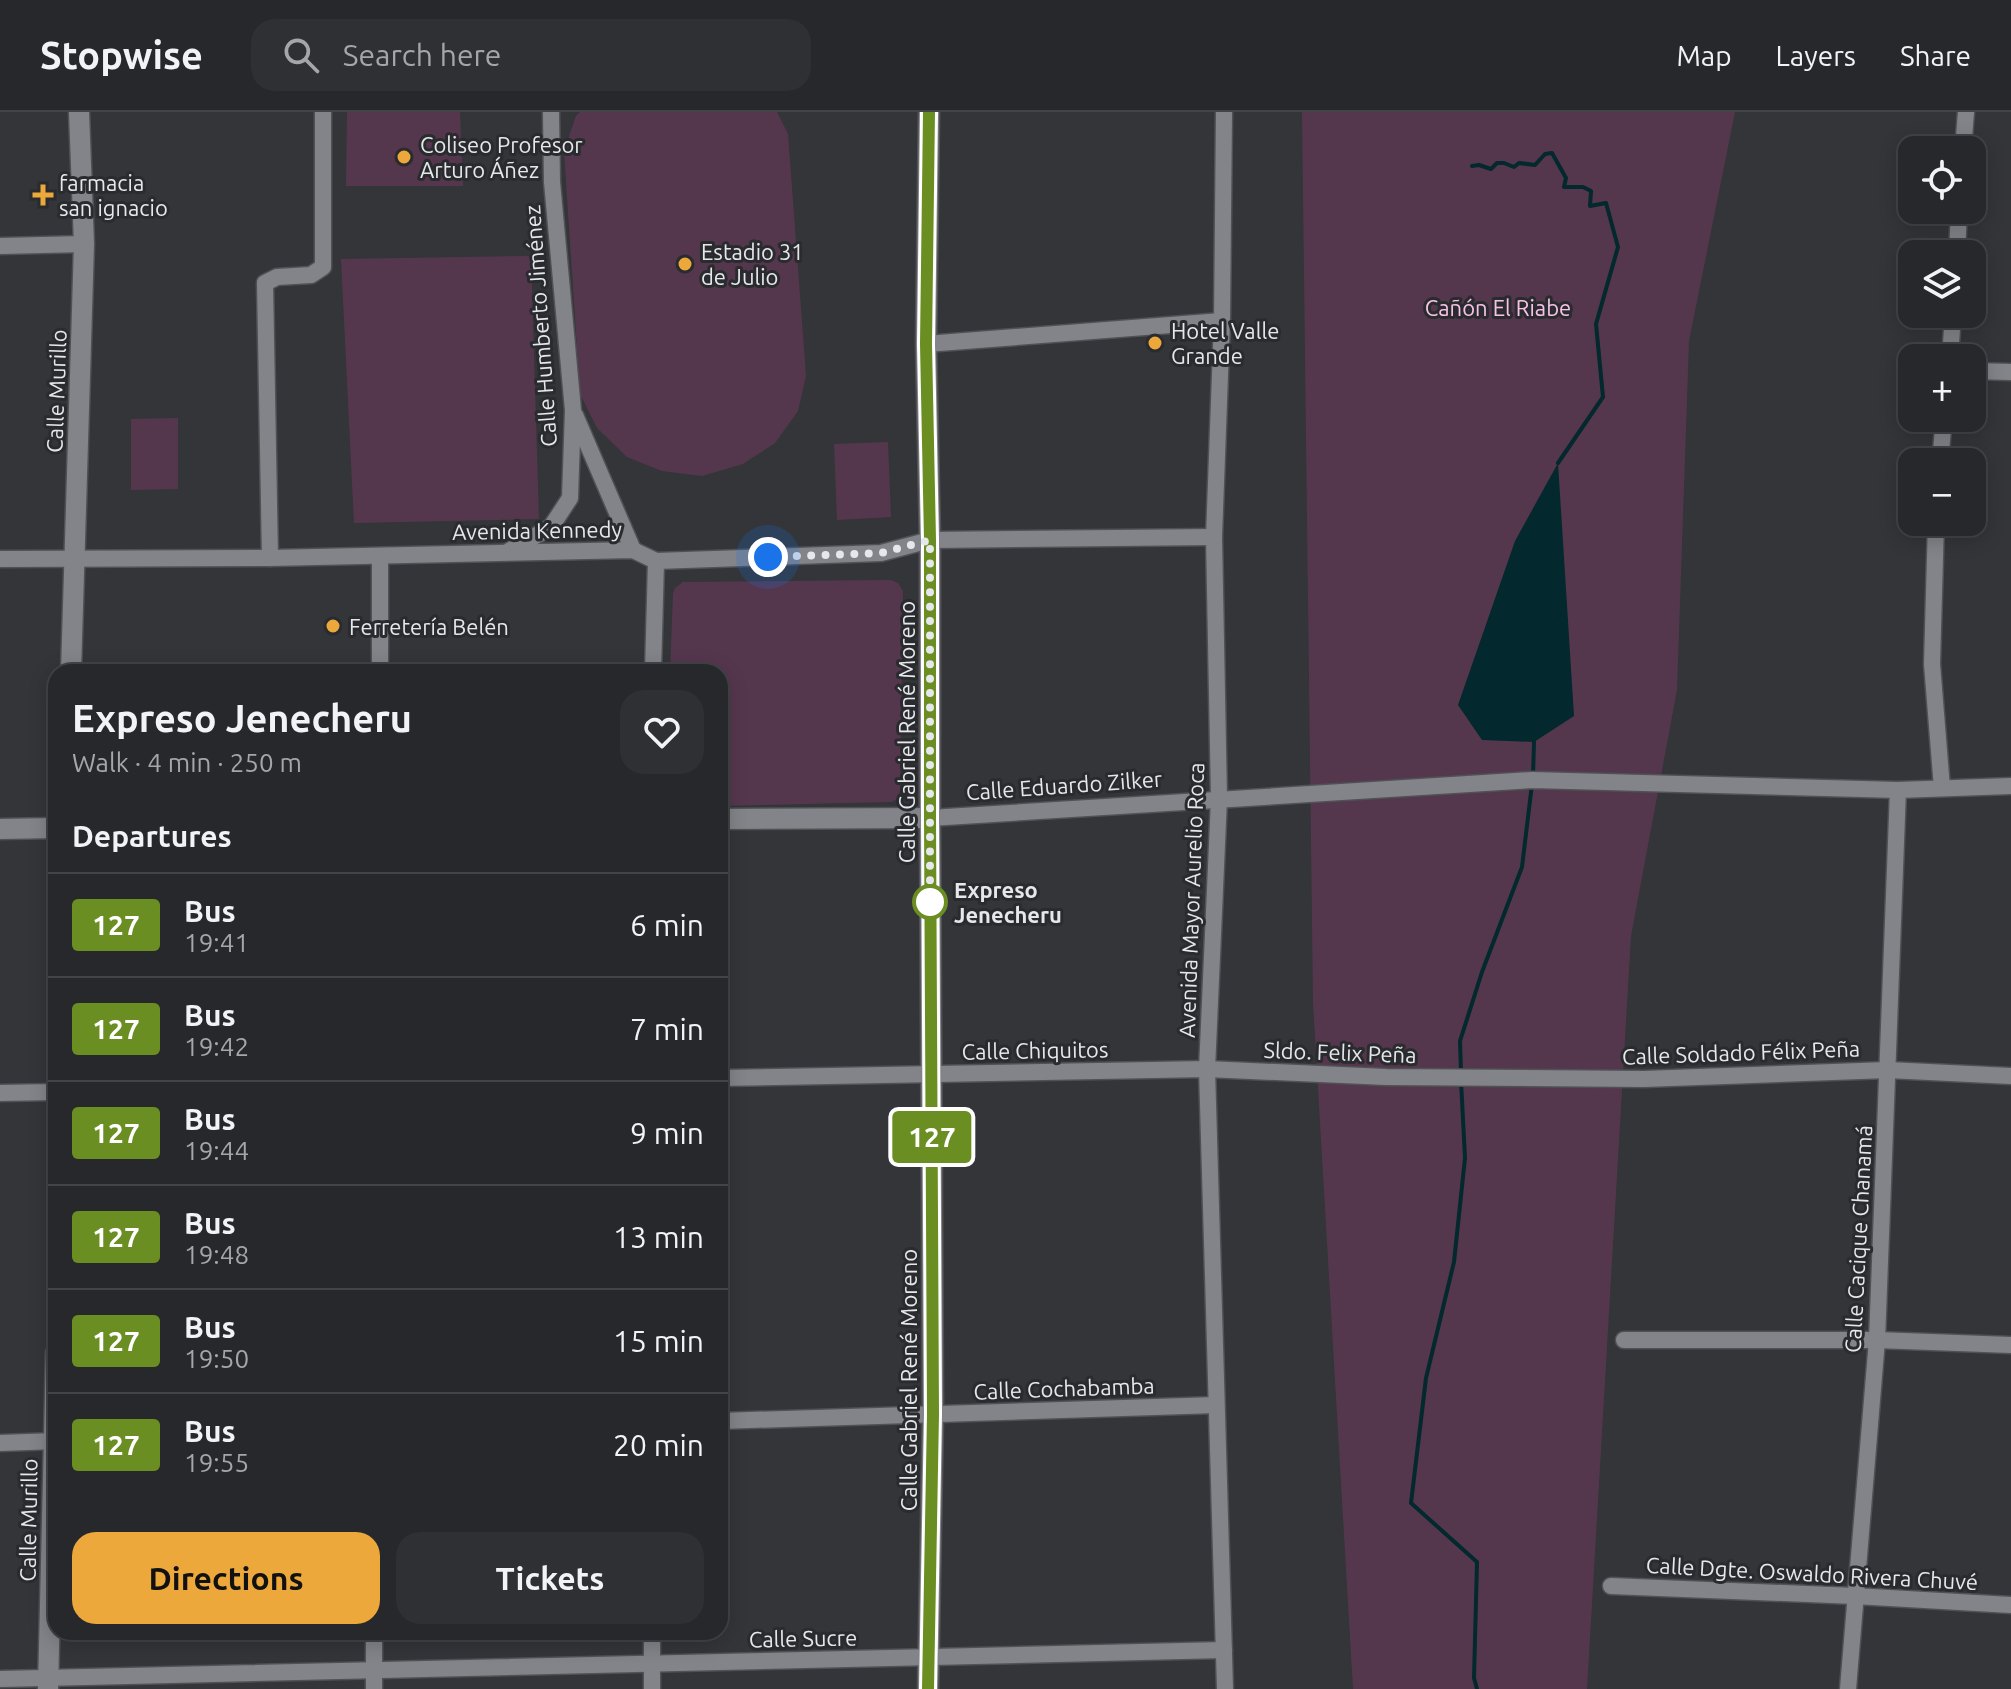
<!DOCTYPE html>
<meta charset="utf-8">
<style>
body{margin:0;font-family:Ubuntu,sans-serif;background:#2e3033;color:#f1f3f6;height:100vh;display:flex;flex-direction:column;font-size:30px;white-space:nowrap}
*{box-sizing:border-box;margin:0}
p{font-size:26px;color:#a4a6a9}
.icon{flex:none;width:44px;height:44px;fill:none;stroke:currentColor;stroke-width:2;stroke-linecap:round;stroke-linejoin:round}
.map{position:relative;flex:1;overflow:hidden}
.details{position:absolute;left:48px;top:552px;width:680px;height:976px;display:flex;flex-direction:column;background:#26282b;border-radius:24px;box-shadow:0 4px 20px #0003,0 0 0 2px #424447}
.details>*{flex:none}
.badge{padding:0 16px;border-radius:6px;font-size:28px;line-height:52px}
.controls{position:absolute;left:1898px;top:24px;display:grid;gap:16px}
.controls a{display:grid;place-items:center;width:88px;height:88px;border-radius:16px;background:#26282b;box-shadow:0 4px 20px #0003,0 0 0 2px #424447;font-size:40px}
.you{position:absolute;width:40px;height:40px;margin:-20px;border:6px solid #fff;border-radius:50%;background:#1a73e8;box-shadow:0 0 0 12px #1a73e833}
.map>.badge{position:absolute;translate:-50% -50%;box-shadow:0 0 0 4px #fff}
h2{padding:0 24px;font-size:30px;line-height:72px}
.round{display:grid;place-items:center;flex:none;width:84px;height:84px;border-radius:24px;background:#2e3033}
.headline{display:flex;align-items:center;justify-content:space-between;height:136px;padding:0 24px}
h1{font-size:38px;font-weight:700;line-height:60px}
.primary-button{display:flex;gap:16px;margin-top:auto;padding:16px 24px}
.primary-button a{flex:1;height:92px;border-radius:24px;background:#eda83c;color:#111;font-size:32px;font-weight:700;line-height:92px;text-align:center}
.primary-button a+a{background:#2e3033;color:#f1f3f6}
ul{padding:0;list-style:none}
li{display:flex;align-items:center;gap:24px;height:104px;padding:0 24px;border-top:2px solid #424447}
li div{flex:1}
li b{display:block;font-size:30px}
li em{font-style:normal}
li .badge{min-width:88px;font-weight:700;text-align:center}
header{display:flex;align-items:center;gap:48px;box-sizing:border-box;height:112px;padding:0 40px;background:#26282b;border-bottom:2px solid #424447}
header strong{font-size:38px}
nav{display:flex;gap:44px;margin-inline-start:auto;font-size:28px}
.search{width:560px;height:72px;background:#2e3033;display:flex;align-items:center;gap:20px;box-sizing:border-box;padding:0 28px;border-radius:24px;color:#a4a6a9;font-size:30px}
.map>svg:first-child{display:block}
</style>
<header>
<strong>Stopwise</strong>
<div class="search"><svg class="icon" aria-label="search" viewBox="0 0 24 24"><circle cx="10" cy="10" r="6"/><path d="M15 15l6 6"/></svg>Search here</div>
<nav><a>Map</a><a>Layers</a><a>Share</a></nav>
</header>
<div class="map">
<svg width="2011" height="1577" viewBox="0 0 2011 1577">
<rect width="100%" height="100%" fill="#333539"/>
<g fill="#55374d">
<path d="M 347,0 L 460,0 L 463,74 L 346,74 Z"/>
<path d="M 580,0 L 777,0 L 788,22 L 806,264 L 798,299 L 775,331 L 743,352 L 702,364 L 662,359 L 627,345 L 597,316 L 580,282 L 564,39 L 576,4 Z"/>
<path d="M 1302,0 L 1735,0 L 1689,229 L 1677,578 L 1631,824 L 1587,1577 L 1353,1577 L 1313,890 Z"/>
<path d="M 531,144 L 539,407 L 354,411 L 341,147 Z"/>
<path d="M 178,306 L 178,377 L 131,378 L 131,307 Z"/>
<path d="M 888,330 L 891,405 L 837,408 L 834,332 Z"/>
<path d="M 891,468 L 898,471 L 903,479 L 900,678 L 898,686 L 892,690 L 720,694 L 720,560 L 670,560 L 673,482 L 675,476 L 683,470 Z"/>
</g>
<path fill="#03282d" d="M 1558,351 L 1574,604 L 1534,630 L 1482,628 L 1458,593 L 1515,429 Z"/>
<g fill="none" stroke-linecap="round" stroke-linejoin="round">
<g stroke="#03282d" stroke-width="4">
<path d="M 1472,54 L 1479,53 L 1491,57 L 1497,51 L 1504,51 L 1514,55 L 1519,51 L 1535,53 L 1545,42 L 1552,41 L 1566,66 L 1564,75 L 1583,75 L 1591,79 L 1590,94 L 1606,91 L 1618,135 L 1596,212 L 1603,285 L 1558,351"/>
<path d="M 1533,664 L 1534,630"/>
<path d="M 1461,960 L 1460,929 L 1482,860 L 1522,755 L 1532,672"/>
<path d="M 1461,969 L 1465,1046 L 1454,1150 L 1426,1266 L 1411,1391 L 1477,1450 L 1474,1566 L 1477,1577"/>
</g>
<defs>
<g id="minor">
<path d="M 1224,0 L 1222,209 L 1214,425 L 1219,687 L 1207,957 L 1225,1577"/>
<path d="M 1963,38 L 1966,0"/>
<path d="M 0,134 L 84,132"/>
<path d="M 1957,142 L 1959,98"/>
<path d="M 926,232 L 1222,209"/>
<path d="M 1950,246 L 1953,202"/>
<path d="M 1972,259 L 2011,260"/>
<path d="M 575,303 L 633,438"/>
<path d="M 1940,350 L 1944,306"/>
<path d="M 1936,410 L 1932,552 L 1942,676"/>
<path d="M 509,439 L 551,415 L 570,386 L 573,298 L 552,70 L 551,0"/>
<path d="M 270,446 L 265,171 L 277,165 L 311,163 L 323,155 L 323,0"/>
<path d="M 0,447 L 270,446 L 633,438 L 656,449 L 881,441 L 930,428 L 1214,425"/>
<path d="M 380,560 L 380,444"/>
<path d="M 653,560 L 656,449"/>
<path d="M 930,706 L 1532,668 L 1898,678 L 2011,674"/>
<path d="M 720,966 L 1207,957 L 1386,965 L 1644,967 L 1888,958 L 2011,964"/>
<path d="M 0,981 L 56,980"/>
<path d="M 1624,1228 L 1877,1228 L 2011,1233"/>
<path d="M 720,1309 L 1216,1293"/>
<path d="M 0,1331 L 56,1329"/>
<path d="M 1611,1474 L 1855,1484 L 2011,1493"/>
<path d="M 0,1567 L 1224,1538"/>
<path d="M 374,1577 L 374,1520"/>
<path d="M 652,1577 L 652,1520"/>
<path d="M 1848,1577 L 1877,1228 L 1898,678"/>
</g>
<g id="tertiary">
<path d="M 71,560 L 84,132 L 79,0"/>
<path d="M 720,707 L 930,706"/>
<path d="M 0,717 L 56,716"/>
<path d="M 48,1577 L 56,1241"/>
<path d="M 928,1577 L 933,1302 L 930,706 L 930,428 L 926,232 L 929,0"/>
</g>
</defs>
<use href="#minor" stroke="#505155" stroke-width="19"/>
<use href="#tertiary" stroke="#505155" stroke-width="23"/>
<use href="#minor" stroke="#828489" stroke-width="16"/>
<use href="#tertiary" stroke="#828489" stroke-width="20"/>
</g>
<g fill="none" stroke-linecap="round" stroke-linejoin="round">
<defs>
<path id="line" d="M 928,1577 L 933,1302 L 930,706 L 930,428 L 926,232 L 929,0"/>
</defs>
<use href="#line" stroke="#fff" stroke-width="18"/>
<use href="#line" stroke="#6b8e23" stroke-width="12"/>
<path stroke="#e6e7ea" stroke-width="8" stroke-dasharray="0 14.4" d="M 768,445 L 881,441 L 930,428 L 930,802 L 930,790"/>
</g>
<g fill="#eda83c" stroke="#292b2f" stroke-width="3">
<circle cx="404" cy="45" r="8"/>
<path d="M39 71h8v8h8v8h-8v8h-8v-8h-8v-8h8z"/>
<circle cx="685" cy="152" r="8"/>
<circle cx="1155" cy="231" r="8"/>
<circle cx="333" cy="514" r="8"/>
</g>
<circle fill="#fff" stroke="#6b8e23" stroke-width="4" cx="930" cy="790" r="16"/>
<g text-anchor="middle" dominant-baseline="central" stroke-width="6" stroke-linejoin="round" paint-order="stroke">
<g font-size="22" fill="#e6e7ea" stroke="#292b2f" text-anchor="start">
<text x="420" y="32">Coliseo Profesor<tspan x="420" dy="25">Arturo Áñez</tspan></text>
<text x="59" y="70">farmacia<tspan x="59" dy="25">san ignacio</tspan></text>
<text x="701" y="139">Estadio 31<tspan x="701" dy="25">de Julio</tspan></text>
<text x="1171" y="218">Hotel Valle<tspan x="1171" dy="25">Grande</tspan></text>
<text x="349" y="514">Ferretería Belén</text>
</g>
<g font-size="22" fill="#f8c1e7" stroke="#292b2f">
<text x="1498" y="195">Cañón El Riabe</text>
</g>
<g font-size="22" fill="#e6e7ea" stroke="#292b2f">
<text transform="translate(540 214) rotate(-94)">Calle Humberto Jiménez</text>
<text transform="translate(56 279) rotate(-88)">Calle Murillo</text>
<text transform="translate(537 418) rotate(-1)">Avenida Kennedy</text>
<text transform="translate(906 620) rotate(-90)">Calle Gabriel René Moreno</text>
<text transform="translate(1064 673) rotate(-4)">Calle Eduardo Zilker</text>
<text transform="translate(1191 788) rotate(-88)">Avenida Mayor Aurelio Roca</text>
<text transform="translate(1035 938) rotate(-1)">Calle Chiquitos</text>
<text transform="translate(1340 940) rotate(2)">Sldo. Felix Peña</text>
<text transform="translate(1741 940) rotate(-2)">Calle Soldado Félix Peña</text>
<text transform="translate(1858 1127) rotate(-87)">Calle Cacique Chanamá</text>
<text transform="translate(908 1268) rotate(-90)">Calle Gabriel René Moreno</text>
<text transform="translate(1064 1276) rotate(-2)">Calle Cochabamba</text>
<text transform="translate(28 1408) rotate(-89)">Calle Murillo</text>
<text transform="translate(1812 1461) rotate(3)">Calle Dgte. Oswaldo Rivera Chuvé</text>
<text transform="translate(803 1526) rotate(-1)">Calle Sucre</text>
</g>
<g font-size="22" font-weight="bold" fill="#e6e7ea" stroke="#292b2f" text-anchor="start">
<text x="954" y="777">Expreso<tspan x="954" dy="25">Jenecheru</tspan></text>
</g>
</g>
</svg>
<div class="controls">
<a><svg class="icon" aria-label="locate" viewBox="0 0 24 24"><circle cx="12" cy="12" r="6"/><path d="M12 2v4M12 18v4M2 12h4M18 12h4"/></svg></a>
<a><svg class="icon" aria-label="layers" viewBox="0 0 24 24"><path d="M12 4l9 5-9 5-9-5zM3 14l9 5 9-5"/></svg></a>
<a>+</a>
<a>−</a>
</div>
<div class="you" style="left:768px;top:445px"></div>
<b class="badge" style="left:932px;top:1025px;background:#6b8e23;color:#fff">127</b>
<section class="details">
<div class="headline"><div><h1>Expreso Jenecheru</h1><p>Walk · 4 min · 250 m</p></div><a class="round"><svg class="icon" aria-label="heart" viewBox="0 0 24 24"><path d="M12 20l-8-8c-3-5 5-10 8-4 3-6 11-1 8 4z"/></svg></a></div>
<h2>Departures</h2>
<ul>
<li><span class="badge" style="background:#6b8e23;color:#fff">127</span><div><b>Bus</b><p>19:41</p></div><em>6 min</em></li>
<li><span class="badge" style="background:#6b8e23;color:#fff">127</span><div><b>Bus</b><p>19:42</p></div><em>7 min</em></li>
<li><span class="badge" style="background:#6b8e23;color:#fff">127</span><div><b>Bus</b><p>19:44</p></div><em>9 min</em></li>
<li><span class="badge" style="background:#6b8e23;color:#fff">127</span><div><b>Bus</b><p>19:48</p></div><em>13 min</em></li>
<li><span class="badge" style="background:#6b8e23;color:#fff">127</span><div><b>Bus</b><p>19:50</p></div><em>15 min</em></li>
<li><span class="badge" style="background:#6b8e23;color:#fff">127</span><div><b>Bus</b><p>19:55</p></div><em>20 min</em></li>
</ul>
<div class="primary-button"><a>Directions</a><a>Tickets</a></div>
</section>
</div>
